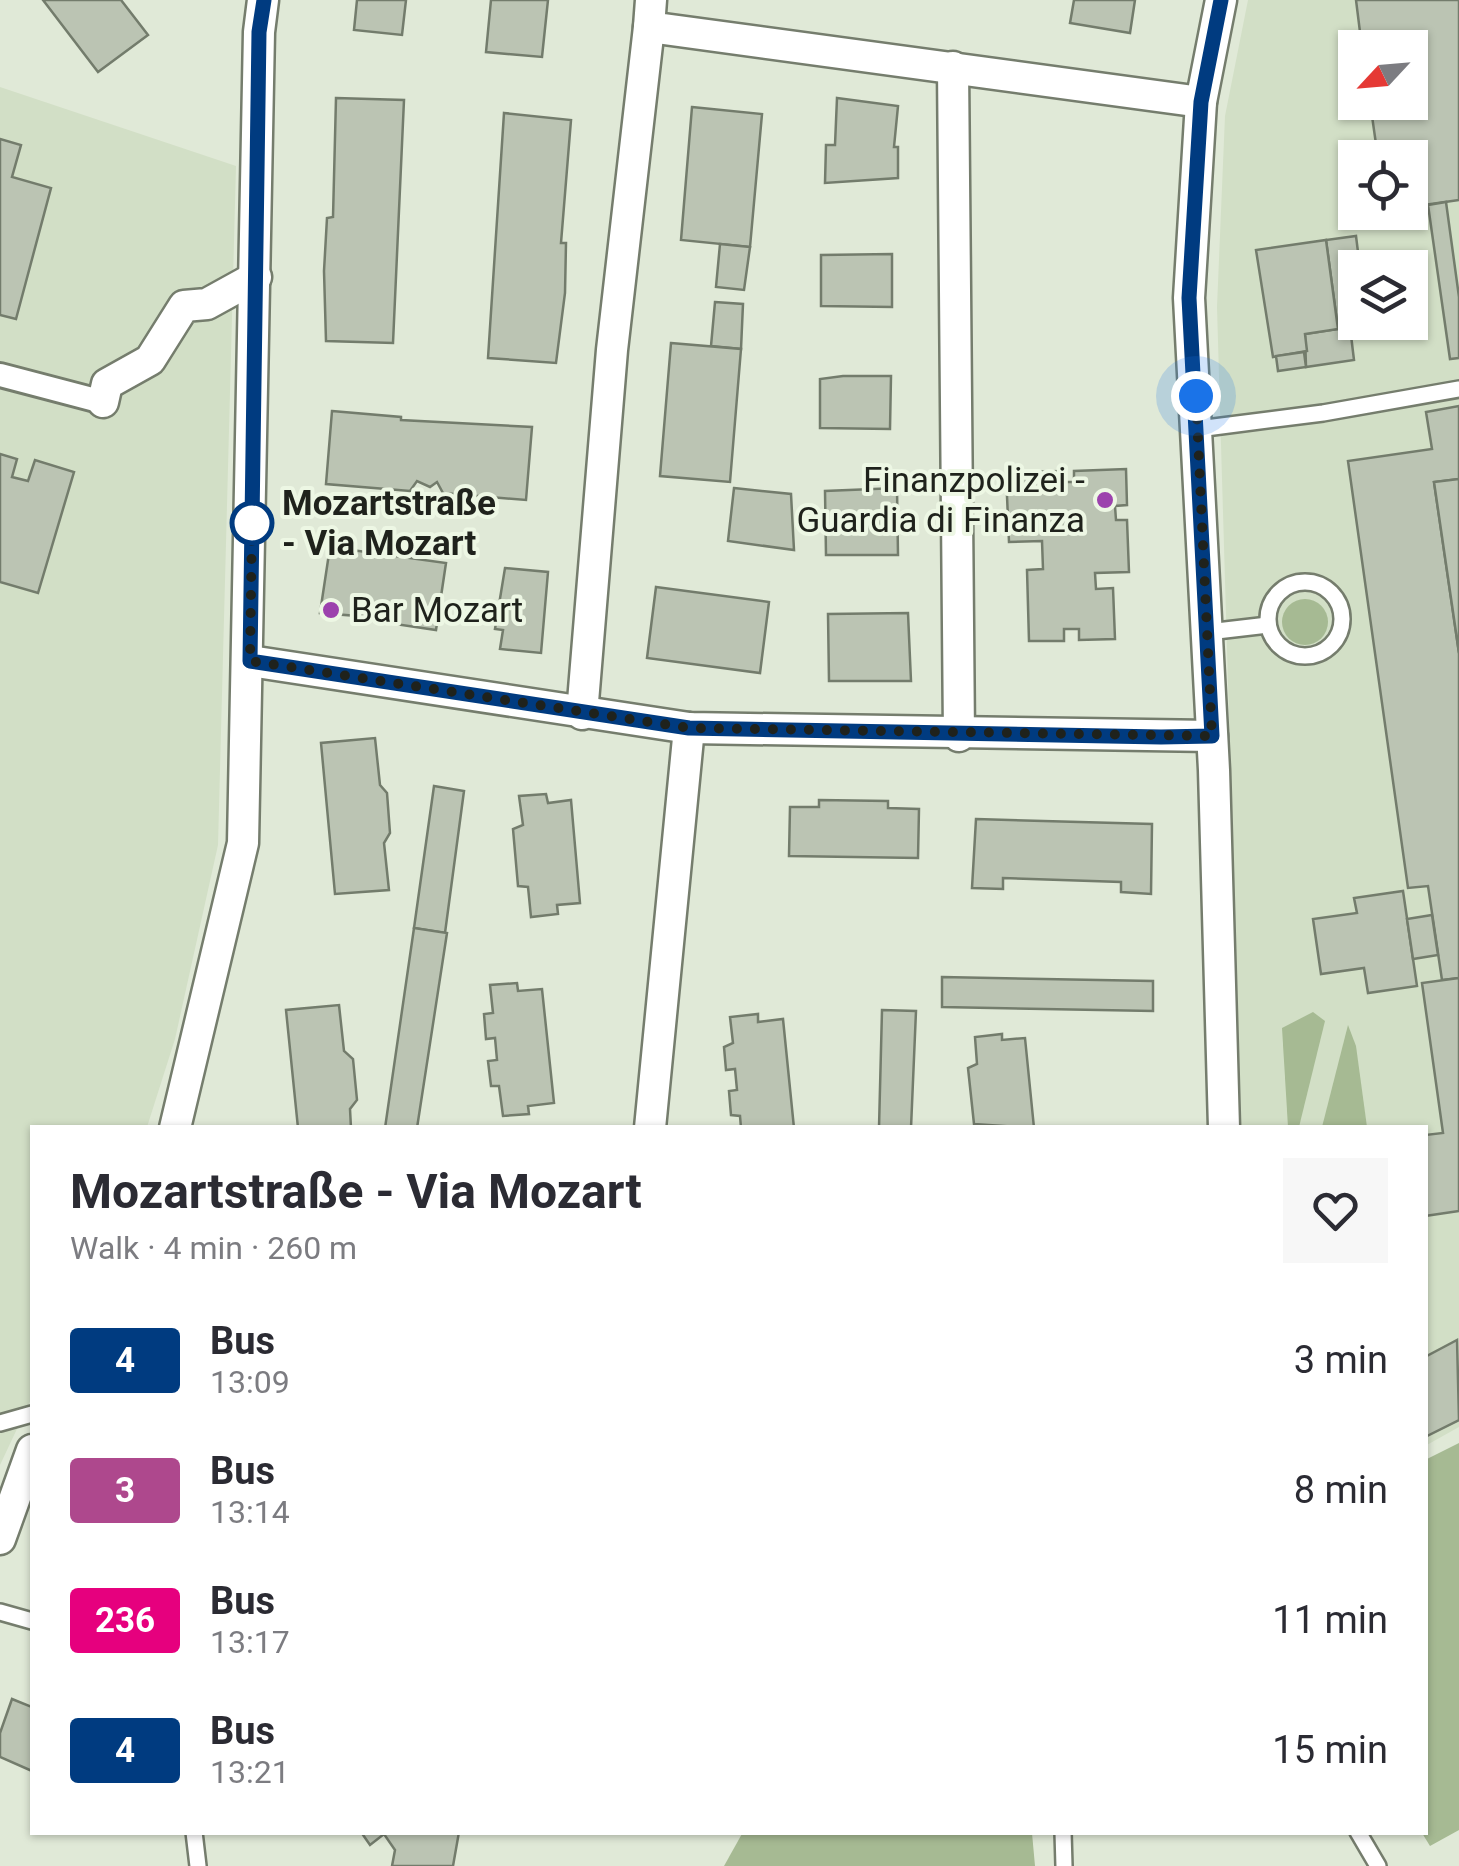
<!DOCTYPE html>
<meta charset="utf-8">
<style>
body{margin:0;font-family:Roboto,sans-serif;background:#f7f7f7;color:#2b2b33;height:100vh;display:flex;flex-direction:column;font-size:38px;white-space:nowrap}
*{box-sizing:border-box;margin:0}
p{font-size:32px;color:#7c7c81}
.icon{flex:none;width:55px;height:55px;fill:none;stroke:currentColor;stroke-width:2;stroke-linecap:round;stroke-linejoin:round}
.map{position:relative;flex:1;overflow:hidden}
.panel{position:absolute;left:30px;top:1125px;width:1398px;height:710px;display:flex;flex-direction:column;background:#fff;border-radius:0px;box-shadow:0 2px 8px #0004}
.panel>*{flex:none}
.badge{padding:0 20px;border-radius:8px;font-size:35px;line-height:65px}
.needle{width:65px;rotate:244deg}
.tools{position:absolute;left:1338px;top:30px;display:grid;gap:20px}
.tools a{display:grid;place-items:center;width:90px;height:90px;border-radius:0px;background:#fff;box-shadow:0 2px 8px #0004;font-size:50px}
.you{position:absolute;width:50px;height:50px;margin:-25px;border:8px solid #fff;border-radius:50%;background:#1a73e8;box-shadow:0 0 0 15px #1a73e833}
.map>.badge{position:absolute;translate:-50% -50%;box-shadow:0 0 0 5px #fff}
.round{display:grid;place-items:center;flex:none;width:105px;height:105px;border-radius:0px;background:#f7f7f7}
.summary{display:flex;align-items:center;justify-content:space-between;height:170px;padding:0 40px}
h1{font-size:48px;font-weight:700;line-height:75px}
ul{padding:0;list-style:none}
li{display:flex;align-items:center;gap:30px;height:130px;padding:0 40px}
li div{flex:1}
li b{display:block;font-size:38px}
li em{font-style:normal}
li .badge{min-width:110px;font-weight:700;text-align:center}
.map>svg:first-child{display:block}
</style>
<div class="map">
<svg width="1459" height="1866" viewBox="0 0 1459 1866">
<rect width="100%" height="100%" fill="#e0e9d7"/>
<g fill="#d2dfc6" fill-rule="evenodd">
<path d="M 1248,0 L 1459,0 L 1459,1427 L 1425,1446 L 1425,1128 L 1241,1128 L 1217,307 L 1225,116 ZM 1355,48 L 1410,48 L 1410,102 L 1355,102 ZM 1355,158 L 1410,158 L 1410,212 L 1355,212 ZM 1355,268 L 1410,268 L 1410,322 L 1355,322 Z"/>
<path d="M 0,87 L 236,166 L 218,845 L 175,1039 L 147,1127 L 32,1128 L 32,1397 L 0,1465 Z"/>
</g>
<g fill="#a6ba93">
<circle cx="1305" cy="622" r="23"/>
<path d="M 1313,1012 L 1325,1021 L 1299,1127 L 1288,1127 L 1282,1028 Z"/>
<path d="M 1348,1025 L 1356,1046 L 1367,1127 L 1322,1127 Z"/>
<path d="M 1459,1443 L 1459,1830 L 1430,1846 L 1422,1833 L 1425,1460 Z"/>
<path d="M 743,1832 L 1032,1833 L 1035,1866 L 724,1866 Z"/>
</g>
<g fill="#bbc4b3" stroke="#737c6c" stroke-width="2.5">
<path d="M 43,0 L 121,0 L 148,35 L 98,72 Z"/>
<path d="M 357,0 L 406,0 L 402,35 L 354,30 Z"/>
<path d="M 491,0 L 548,0 L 542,57 L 486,52 Z"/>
<path d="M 1074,0 L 1135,0 L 1130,33 L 1070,23 Z"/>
<path d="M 1356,0 L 1459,0 L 1459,200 L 1410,207 L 1410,158 L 1378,158 L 1370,102 L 1410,102 L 1410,48 L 1362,48 Z"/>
<path d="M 336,98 L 404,100 L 393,343 L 326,341 L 324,271 L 327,218 L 333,217 Z"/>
<path d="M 837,98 L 898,106 L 894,147 L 898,147 L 898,178 L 825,183 L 826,145 L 835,145 Z"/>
<path d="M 692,107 L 762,114 L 750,247 L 681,240 Z"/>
<path d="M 504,113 L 571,120 L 561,243 L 566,243 L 565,293 L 556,363 L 488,358 Z"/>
<path d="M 0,139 L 21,145 L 12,177 L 51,188 L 16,319 L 0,315 Z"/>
<path d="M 1446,202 L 1459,297 L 1459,358 L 1450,359 L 1428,205 Z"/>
<path d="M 1356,236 L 1360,268 L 1355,268 L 1355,322 L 1368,325 L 1350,327 L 1354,360 L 1306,367 L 1305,334 L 1338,329 L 1326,240 Z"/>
<path d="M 1326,240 L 1338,329 L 1305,334 L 1307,351 L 1273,357 L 1256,250 Z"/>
<path d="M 720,244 L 750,247 L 744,290 L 716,287 Z"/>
<path d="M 892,254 L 892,307 L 821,306 L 821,255 Z"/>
<path d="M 715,302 L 743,304 L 741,349 L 711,346 Z"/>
<path d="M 671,343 L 741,349 L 730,482 L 660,476 Z"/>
<path d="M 1304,352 L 1306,367 L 1278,371 L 1276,356 Z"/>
<path d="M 843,376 L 891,376 L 890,429 L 820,428 L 820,379 Z"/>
<path d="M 1459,406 L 1459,479 L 1434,482 L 1459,653 L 1459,978 L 1442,980 L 1428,886 L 1408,888 L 1348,461 L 1432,449 L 1426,412 Z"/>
<path d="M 332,411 L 401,417 L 401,420 L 532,427 L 526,500 L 443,493 L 437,482 L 430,487 L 417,481 L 410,491 L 326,484 Z"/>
<path d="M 0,454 L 17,459 L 12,477 L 28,481 L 35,460 L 74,472 L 38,593 L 0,582 Z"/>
<path d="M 1126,469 L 1127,505 L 1115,506 L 1116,520 L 1127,520 L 1129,572 L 1095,573 L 1096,589 L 1113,588 L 1115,639 L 1079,640 L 1079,629 L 1064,629 L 1064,641 L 1029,641 L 1027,570 L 1043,569 L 1042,541 L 1009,542 L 1006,473 L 1059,471 L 1059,482 L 1074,482 L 1074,471 Z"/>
<path d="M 1459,479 L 1459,653 L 1434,482 Z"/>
<path d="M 734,488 L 791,494 L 794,550 L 728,541 Z"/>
<path d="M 897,488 L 898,555 L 826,555 L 825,491 Z"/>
<path d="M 330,547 L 446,563 L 436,630 L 395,624 L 396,619 L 320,613 Z"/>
<path d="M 505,568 L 548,572 L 541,653 L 500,649 L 503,630 L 495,629 Z"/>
<path d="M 656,587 L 769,602 L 760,673 L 647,658 Z"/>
<path d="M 908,613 L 911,681 L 829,681 L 828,614 Z"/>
<path d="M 375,738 L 380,785 L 387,793 L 390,833 L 384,843 L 389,890 L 335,894 L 321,743 Z"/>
<path d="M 434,786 L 464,791 L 445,933 L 414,928 Z"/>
<path d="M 546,794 L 548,803 L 571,800 L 580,903 L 557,905 L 558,914 L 531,917 L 528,887 L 518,886 L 513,829 L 523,825 L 519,796 Z"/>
<path d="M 819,800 L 888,801 L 888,808 L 919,809 L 918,858 L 789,856 L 790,807 L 819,807 Z"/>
<path d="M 976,819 L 1152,824 L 1151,894 L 1121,892 L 1121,882 L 1003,878 L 1003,889 L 972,888 Z"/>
<path d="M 1403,891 L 1417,986 L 1368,993 L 1364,968 L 1321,974 L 1313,919 L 1357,913 L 1354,898 Z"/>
<path d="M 1432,915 L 1438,955 L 1413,959 L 1407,919 Z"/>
<path d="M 414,928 L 447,933 L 417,1128 L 385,1128 Z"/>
<path d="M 942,977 L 1153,981 L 1153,1011 L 942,1007 Z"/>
<path d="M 1459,978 L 1459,1211 L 1425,1216 L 1425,1135 L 1443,1133 L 1422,983 Z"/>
<path d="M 517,983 L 518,991 L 542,989 L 554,1103 L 528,1106 L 529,1114 L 503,1116 L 499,1086 L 491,1086 L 488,1061 L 497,1060 L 495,1038 L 486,1039 L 484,1014 L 493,1013 L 490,985 Z"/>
<path d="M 339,1005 L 344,1051 L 353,1059 L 357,1100 L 350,1109 L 351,1128 L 298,1128 L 286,1010 Z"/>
<path d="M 882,1010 L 916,1011 L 911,1128 L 879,1128 Z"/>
<path d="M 758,1014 L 758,1022 L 783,1019 L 794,1128 L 741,1128 L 740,1116 L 731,1115 L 729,1091 L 737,1090 L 735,1069 L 726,1070 L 724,1047 L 733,1043 L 730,1017 Z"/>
<path d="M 1002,1034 L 1002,1040 L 1025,1038 L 1034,1128 L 974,1124 L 968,1068 L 977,1064 L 975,1037 Z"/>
<path d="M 1457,1340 L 1459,1420 L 1425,1437 L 1425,1357 Z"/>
<path d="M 12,1699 L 32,1707 L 32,1771 L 0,1757 L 0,1733 Z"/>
<path d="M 361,1832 L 459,1832 L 453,1866 L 392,1866 L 395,1850 L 384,1834 L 370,1845 Z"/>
</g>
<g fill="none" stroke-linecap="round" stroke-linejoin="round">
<defs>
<g id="service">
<path d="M 1198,429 L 1323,413 L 1459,389"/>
<circle cx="1305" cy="619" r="37"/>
<path d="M 1208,632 L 1268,625"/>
<path d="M 0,1423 L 32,1414"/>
<path d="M 0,1612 L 32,1621"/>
<path d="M 194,1832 L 198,1866"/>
<path d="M 1063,1832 L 1064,1866"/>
<path d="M 1358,1832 L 1378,1866"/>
</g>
<path id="pedestrian" d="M 0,375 L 103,402"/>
<g id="minor">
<path d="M 651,0 L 649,27 L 1201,102"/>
<path d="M 1221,0 L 1201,102 L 1189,298 L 1214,770 L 1224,1128"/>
<path d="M 953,67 L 959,736"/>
<path d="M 103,402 L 107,384 L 150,360 L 184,306 L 207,304 L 256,277"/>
<path d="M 250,661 L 689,728 L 1212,736"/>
<path d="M 582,714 L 612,350 L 649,27"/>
<path d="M 175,1128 L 243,843 L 259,32 L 263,0"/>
<path d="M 650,1128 L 689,728"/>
<path d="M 0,1539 L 32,1450"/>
</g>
</defs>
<use href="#service" stroke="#757d6d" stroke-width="20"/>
<use href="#pedestrian" stroke="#757d6d" stroke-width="28"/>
<use href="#minor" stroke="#757d6d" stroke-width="35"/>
<use href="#service" stroke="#fff" stroke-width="15"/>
<use href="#pedestrian" stroke="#fff" stroke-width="22"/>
<use href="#minor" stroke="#fff" stroke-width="30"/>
</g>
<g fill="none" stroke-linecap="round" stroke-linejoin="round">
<defs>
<path id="line" d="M 264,0 L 259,32 L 250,661 L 689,728 L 1161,737 L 1212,736 L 1189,298 L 1201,102 L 1221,0"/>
</defs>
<use href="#line" stroke="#fff" stroke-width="22"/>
<use href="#line" stroke="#003b80" stroke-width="15"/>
<path stroke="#1f221c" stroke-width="10" stroke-dasharray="0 18" d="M 252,523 L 250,661 L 689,728 L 1212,736 L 1196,396"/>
</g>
<g fill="#9c42ad" stroke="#edf7e4" stroke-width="4">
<circle cx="1105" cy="500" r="10"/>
<circle cx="331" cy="610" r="10"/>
</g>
<circle fill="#fff" stroke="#003b80" stroke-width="5" cx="252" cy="523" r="20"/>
<g text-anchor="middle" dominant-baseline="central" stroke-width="8" stroke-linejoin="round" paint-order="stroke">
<g font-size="35" fill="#1f221c" stroke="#edf7e4" text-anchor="end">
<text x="1085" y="480">Finanzpolizei -<tspan x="1085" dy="40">Guardia di Finanza</tspan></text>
<text x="351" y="610" text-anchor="start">Bar Mozart</text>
</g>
<g font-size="35" font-weight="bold" fill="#1f221c" stroke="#edf7e4" text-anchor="start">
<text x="282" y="503">Mozartstraße<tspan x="282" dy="40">- Via Mozart</tspan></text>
</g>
</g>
</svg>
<div class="tools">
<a><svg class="needle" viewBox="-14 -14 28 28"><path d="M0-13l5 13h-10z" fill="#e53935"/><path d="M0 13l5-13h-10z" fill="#7c7c81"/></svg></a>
<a><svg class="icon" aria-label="locate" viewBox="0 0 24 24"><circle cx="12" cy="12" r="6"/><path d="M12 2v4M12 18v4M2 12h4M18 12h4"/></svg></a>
<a><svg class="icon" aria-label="layers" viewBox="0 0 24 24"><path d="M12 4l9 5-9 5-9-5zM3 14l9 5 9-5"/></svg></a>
</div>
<div class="you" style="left:1196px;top:396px"></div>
<section class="panel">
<div class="summary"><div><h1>Mozartstraße - Via Mozart</h1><p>Walk · 4 min · 260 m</p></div><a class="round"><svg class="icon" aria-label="heart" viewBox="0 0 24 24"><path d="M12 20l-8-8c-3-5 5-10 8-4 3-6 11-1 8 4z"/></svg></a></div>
<ul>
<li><span class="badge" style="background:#003b80;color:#fff">4</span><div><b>Bus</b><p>13:09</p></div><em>3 min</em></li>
<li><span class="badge" style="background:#ae488d;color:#fff">3</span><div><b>Bus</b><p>13:14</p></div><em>8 min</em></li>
<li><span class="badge" style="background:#e6007e;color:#fff">236</span><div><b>Bus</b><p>13:17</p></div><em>11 min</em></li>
<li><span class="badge" style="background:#003b80;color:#fff">4</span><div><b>Bus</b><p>13:21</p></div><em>15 min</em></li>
</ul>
</section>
</div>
